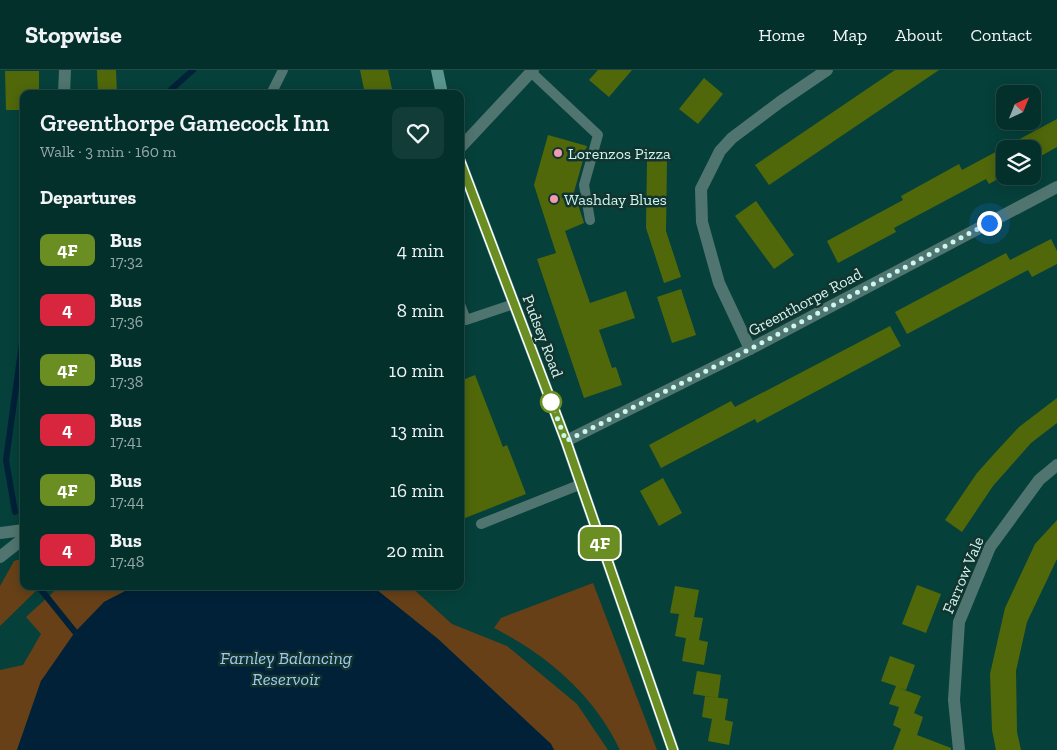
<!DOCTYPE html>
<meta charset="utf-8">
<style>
body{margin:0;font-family:"Zilla Slab",serif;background:#123c38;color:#f1f3f6;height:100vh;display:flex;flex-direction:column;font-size:19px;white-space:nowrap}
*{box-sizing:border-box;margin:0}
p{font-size:16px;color:#97a9a9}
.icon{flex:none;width:28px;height:28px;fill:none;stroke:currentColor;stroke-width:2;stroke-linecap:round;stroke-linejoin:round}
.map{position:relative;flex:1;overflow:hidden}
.sheet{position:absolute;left:20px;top:20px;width:444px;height:500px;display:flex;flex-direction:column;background:#04302c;border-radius:10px;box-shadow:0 2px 12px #0003,0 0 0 1px #254b48}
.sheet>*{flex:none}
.badge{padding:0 10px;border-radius:8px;font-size:18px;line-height:32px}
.needle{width:32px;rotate:43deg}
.fabs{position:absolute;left:996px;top:15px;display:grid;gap:10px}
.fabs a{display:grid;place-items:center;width:45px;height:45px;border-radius:10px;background:#04302c;box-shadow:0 2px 12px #0003,0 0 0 1px #254b48;font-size:25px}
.you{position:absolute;width:25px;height:25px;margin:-12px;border:4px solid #fff;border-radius:50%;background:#1a73e8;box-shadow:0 0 0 8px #1a73e833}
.map>.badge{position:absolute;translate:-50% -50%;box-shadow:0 0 0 2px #fff}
h2{padding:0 20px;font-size:19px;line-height:45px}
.round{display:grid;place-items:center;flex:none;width:52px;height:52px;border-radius:10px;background:#123c38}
.headline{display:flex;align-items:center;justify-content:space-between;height:85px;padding:0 20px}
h1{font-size:24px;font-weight:600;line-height:38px}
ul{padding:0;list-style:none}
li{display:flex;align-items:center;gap:15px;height:60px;padding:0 20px}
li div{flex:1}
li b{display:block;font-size:19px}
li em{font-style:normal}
li .badge{min-width:55px;font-weight:700;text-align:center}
header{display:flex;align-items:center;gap:30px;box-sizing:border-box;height:70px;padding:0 25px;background:#04302c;border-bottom:1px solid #254b48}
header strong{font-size:24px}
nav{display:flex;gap:28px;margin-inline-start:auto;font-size:18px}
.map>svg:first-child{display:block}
</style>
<header>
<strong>Stopwise</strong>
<nav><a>Home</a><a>Map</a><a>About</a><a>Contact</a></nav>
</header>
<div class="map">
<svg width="1057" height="680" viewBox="0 0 1057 680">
<rect width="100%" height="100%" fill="#06403a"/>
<g fill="#674017">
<path d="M 24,488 L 24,516 L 41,516 L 0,556 L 0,516 L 14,491 Z"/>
<path d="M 593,513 L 657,680 L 620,680 C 594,625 547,585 494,558 L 501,548 Z"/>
<path d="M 60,516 L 135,516 L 104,532 L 41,611 L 17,680 L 0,680 L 0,600 L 23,595 L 41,564 L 26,547 Z"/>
<path d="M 372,516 L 410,516 L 452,554 L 507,576 L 577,634 L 608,680 L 554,680 L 551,674 L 438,569 Z"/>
</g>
<path fill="#012138" d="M 135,516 L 372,516 L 438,569 L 551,674 L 554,680 L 17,680 L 41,611 L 75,562 L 104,532 Z"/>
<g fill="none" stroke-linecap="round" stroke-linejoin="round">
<g stroke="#012138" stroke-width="6">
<path d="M 166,24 L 193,0"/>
<path d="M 15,442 L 6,390 L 24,259"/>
<path d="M 38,516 L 75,562"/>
</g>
</g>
<g fill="#50680a">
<path d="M 97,0 L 116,0 L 117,24 L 98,24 Z"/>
<path d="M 360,0 L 388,0 L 393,24 L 365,24 Z"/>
<path d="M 598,0 L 632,0 L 609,27 L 589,10 Z"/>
<path d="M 895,0 L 939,0 L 769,115 L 755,95 Z"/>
<path d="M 5,1 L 39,1 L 39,24 L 24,24 L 24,40 L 6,40 Z"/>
<path d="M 704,8 L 723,24 L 698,54 L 679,39 Z"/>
<path d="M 1057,49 L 1057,77 L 1032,91 L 1032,79 L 1005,79 L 1005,105 L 989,114 L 986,109 L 894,158 L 896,162 L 838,193 L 827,171 L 903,130 L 901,126 L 959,94 L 962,100 Z"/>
<path d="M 548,65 L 587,76 L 574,122 L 584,153 L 565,161 L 590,233 L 626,221 L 635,248 L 599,260 L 612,298 L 616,297 L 622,315 L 584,328 L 537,189 L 556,183 L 534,115 Z"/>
<path d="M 647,91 L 667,91 L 666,161 L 681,207 L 664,213 L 646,158 Z"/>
<path d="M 756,131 L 794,185 L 774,199 L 735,146 Z"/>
<path d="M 1051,169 L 1057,181 L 1057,194 L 1032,207 L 1028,200 L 907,264 L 895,242 L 1006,183 L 1010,190 Z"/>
<path d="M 681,219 L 696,265 L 672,273 L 657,227 Z"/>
<path d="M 890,256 L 901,276 L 757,353 L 755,349 L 661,398 L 649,375 L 731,331 L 735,337 Z"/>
<path d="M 475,305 L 503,377 L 507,375 L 526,424 L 460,450 L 460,311 Z"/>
<path d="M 1057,328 L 1057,353 L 1031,373 L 993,416 L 962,462 L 945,450 L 977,403 L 994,384 L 1019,357 Z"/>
<path d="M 663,408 L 682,443 L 659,456 L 640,421 Z"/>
<path d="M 1057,450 L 1057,489 L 1027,552 L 1016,601 L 1017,662 L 1021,680 L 996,680 L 992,660 L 990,604 L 1005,538 L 1035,474 Z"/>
<path d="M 917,515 L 941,524 L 926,563 L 902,554 Z"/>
<path d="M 675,516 L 699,520 L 694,547 L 703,548 L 699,570 L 708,572 L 704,595 L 682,591 L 686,568 L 695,570 L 675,566 L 679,544 L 670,543 Z"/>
<path d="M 890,586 L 915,595 L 906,620 L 899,618 L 921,626 L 914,643 L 923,647 L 917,665 L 951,678 L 951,680 L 893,680 L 901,659 L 893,655 L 899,637 L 889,634 L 896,616 L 881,611 Z"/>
<path d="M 697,601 L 721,605 L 718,628 L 693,624 Z"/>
<path d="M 705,626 L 728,629 L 725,650 L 733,652 L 729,675 L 708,671 L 712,649 L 702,647 Z"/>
</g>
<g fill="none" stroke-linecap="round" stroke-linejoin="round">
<g stroke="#50746f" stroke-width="10">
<path d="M 531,2 L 598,65 L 584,115 L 590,150"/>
<path d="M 271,24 L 283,0"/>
<path d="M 460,234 L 466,250 L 514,234"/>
<path d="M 481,454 L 579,415"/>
</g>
<g stroke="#50746f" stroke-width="12">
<path d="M 64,24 L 65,0"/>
<path d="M 750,279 L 719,213 L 702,152 L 701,119 L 720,81 L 732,68 L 780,32 L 827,0"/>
<path d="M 566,371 L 750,279 L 1057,117"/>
<path d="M 959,680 L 954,630 L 959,552 L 990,477 L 1039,410 L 1057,395"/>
</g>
<g stroke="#50746f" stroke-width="12">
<path d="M 460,78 L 533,0"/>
<path d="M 0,463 L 24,460"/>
<path d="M 0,487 L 24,468"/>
</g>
<g stroke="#5a968e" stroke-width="12">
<path d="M 437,0 L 442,24"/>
<path d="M 460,91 L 566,371 L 673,680"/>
</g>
</g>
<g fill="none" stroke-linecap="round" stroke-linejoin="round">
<defs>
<path id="line" d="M 460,91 L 566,371 L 673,680"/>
</defs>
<use href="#line" stroke="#fff" stroke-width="11"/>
<use href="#line" stroke="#6b8e23" stroke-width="8"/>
<path stroke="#caf7ef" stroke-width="5" stroke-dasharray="0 9" d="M 551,332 L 566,371 L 750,279 L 989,153"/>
</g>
<g fill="#f29aaf" stroke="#14332f" stroke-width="2">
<circle cx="558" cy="83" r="5"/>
<circle cx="554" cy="129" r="5"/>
</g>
<circle fill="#fff" stroke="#6b8e23" stroke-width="2.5" cx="551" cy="332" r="10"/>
<g text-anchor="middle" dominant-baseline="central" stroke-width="5" stroke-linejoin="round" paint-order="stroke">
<g font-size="16" fill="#caf7ef" stroke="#14332f" text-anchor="start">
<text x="568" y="83">Lorenzos Pizza</text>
<text x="564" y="129">Washday Blues</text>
</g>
<g font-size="16" fill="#caf7ef" stroke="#14332f">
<text transform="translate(805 232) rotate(-28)">Greenthorpe Road</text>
<text transform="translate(543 266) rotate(69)">Pudsey Road</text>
<text transform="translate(963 505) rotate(-67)">Farrow Vale</text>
</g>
<g font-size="18" font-style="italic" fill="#9ecaef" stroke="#14332f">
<text x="286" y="588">Farnley Balancing<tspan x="286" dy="21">Reservoir</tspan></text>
</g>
</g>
</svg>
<div class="fabs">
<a><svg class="needle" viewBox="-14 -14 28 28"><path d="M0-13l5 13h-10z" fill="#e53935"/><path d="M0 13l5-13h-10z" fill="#97a9a9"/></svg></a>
<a><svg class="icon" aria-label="layers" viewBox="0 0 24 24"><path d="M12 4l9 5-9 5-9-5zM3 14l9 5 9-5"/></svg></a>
</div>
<div class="you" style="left:989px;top:153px"></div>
<b class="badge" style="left:600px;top:473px;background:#6b8e23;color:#fff">4F</b>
<section class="sheet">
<div class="headline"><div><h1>Greenthorpe Gamecock Inn</h1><p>Walk · 3 min · 160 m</p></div><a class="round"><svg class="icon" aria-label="heart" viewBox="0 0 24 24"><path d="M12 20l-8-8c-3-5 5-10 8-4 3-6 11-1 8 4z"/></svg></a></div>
<h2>Departures</h2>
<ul>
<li><span class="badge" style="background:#6b8e23;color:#fff">4F</span><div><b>Bus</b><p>17:32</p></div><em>4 min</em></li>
<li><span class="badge" style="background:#d7263d;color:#fff">4</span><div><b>Bus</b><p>17:36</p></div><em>8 min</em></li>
<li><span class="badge" style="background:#6b8e23;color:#fff">4F</span><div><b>Bus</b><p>17:38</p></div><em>10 min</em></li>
<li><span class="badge" style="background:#d7263d;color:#fff">4</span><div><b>Bus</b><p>17:41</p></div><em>13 min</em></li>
<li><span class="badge" style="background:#6b8e23;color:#fff">4F</span><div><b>Bus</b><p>17:44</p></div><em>16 min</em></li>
<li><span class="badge" style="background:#d7263d;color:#fff">4</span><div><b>Bus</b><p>17:48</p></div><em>20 min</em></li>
</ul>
</section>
</div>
